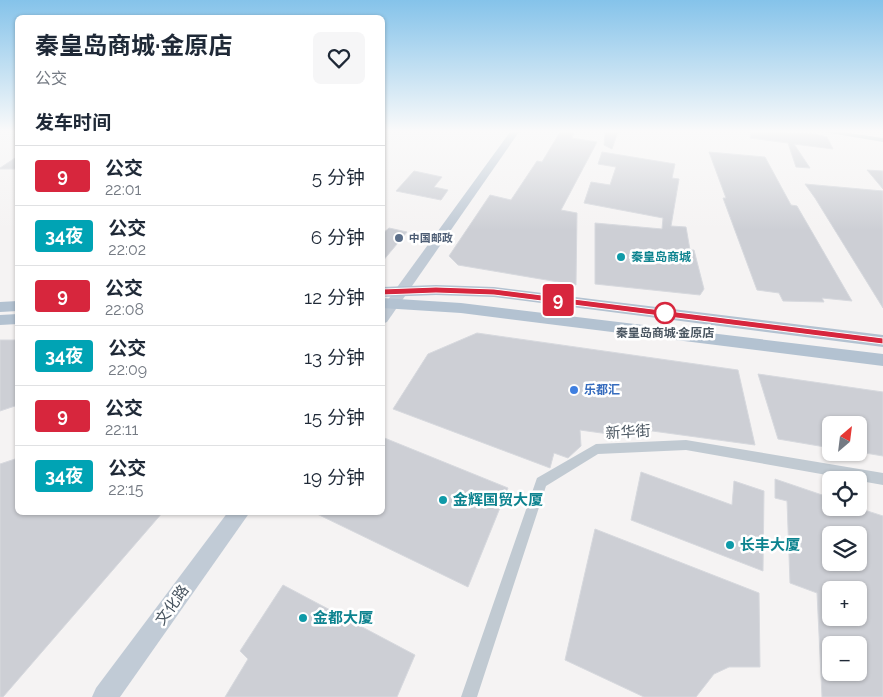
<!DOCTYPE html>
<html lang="zh">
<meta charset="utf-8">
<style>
body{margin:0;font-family:Raleway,"Noto Sans SC",sans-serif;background:#f6f6f7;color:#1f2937;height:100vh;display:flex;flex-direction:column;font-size:19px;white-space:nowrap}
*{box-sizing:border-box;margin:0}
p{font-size:16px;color:#747a83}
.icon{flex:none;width:28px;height:28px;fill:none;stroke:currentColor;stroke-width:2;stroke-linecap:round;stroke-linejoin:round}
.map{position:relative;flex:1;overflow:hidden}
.sheet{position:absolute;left:15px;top:15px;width:370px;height:500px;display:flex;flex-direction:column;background:#fff;border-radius:8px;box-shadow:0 1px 4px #0004}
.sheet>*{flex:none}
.badge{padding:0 10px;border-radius:4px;font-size:18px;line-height:32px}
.needle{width:32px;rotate:28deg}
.tools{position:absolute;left:822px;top:416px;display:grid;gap:10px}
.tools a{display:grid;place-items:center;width:45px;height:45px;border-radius:8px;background:#fff;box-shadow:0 1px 4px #0004;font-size:25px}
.map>.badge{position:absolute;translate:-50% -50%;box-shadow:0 0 0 2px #fff}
h2{padding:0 20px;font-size:19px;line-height:45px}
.round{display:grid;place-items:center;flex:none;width:52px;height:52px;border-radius:8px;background:#f6f6f7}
.head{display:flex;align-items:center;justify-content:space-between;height:85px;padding:0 20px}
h1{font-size:24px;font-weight:700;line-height:38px}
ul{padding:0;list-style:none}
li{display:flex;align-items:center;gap:15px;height:60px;padding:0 20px;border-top:1px solid #e0e1e3}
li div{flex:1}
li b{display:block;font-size:19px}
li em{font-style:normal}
li .badge{min-width:55px;font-weight:700;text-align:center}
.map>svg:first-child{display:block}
</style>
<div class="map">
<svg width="883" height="697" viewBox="0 0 883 697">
<rect width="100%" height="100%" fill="#f5f3f3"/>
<g fill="#cdcfd5" stroke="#d7d9de" fill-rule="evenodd">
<path d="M 560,132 L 574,132 L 572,138 L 597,142 L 561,210 L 577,213 L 576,285 L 458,265 L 449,256 L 490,195 L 511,200 L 537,161 L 542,162 Z"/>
<path d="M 605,132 L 618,132 L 612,149 L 604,145 Z"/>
<path d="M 751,132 L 815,134 L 827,137 L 833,149 L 794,144 L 810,168 L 796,167 L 788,143 L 750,138 Z"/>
<path d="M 602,152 L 675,164 L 672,178 L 679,179 L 671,226 L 686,227 L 690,250 L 694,250 L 704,289 L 700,295 L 595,284 L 595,223 L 662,229 L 663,218 L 584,203 L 591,182 L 610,185 L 616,167 L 598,164 Z"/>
<path d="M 709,152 L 765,157 L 791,205 L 797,206 L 852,301 L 822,298 L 824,302 L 783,301 L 779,293 L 757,290 L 723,198 L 726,198 Z"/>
<path d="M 18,156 L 18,169 L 0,169 L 0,168 Z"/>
<path d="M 867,170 L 883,171 L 883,189 Z"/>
<path d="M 414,171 L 442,177 L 434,187 L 448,190 L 441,200 L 396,191 Z"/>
<path d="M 805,184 L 883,191 L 883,308 L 815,198 Z"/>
<path d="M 389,228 L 407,232 L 382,262 L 382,234 Z"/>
<path d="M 477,333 L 738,370 L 755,445 L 623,427 L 623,436 L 580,430 L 581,446 L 568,458 L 554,453 L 550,468 L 393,409 L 428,354 Z"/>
<path d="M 0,340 L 18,340 L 18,405 L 0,411 Z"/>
<path d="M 758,374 L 883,392 L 883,456 L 859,452 L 859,425 L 831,425 L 831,448 L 778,439 Z"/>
<path d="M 382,437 L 508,488 L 468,587 L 313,512 L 382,512 Z"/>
<path d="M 18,458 L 18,512 L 163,512 L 3,697 L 0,697 L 0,464 Z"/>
<path d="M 641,472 L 732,505 L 734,481 L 764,491 L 763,571 L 631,520 Z"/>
<path d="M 775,479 L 831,498 L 831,508 L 858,508 L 883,516 L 883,697 L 822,697 L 817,593 L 790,583 L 787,501 L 775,498 ZM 831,535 L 859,535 L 859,562 L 831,562 ZM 831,590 L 859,590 L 859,626 L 831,618 ZM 831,645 L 859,645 L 859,672 L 831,672 Z"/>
<path d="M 595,529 L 759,593 L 760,667 L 729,667 L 714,674 L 696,697 L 644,697 L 565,660 Z"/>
<path d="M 283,585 L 415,655 L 397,697 L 225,697 L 248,659 L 240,651 Z"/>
</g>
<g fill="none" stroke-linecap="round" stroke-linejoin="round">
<g fill="#c1cad2" fill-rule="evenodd">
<path d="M 824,132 L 842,132 L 883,138 L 883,142 Z"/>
<path d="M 686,440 L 883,473 L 883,485 L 686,450 L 598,454 L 546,486 L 477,697 L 461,697 L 537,478 L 596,444 Z"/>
</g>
<g fill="#c1cbd6" fill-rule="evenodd">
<path d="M 510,132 L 519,132 L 387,322 L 382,324 L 382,308 Z"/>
<path d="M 228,512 L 250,512 L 120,697 L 92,697 L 96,688 Z"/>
</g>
<g fill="#b3c2d1" fill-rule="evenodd">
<path d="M 436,285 L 494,287 L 883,335 L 883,347 L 494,297 L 436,295 L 382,297 L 382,287 Z"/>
<path d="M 382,298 L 461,303 L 883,354 L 883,366 L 461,313 L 382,308 Z"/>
<path d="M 18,301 L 18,311 L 0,312 L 0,302 Z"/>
<path d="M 18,314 L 18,324 L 0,325 L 0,315 Z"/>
</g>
</g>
<linearGradient id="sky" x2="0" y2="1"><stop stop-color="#85c3ea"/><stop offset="0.57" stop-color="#fafafa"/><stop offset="1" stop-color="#fafafa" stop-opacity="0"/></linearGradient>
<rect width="883" height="230" fill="url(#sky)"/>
<path fill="#d7263d" stroke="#fff" d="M 436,287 L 494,289 L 883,338 L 883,344 L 494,295 L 436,293 L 382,295 L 378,292 L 382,289 Z"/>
<circle fill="#5c6f8a" stroke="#fff" stroke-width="2" cx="399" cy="238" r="5"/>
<g fill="#0f9aa8" stroke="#fff" stroke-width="2">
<circle cx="621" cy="257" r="5"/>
<circle cx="443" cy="500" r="5"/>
<circle cx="730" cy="545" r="5"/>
<circle cx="303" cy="618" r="5"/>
</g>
<circle fill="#fff" stroke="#d7263d" stroke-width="2.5" cx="665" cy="313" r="10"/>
<circle fill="#3f7fe0" stroke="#fff" stroke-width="2" cx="574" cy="390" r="5"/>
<g text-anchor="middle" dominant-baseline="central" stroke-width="5" stroke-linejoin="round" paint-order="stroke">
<g font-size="11" font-weight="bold" fill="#4e5e75" stroke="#fff" text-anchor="start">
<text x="409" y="238">中国邮政</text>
</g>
<g font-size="12" font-weight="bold" fill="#0d838f" stroke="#fff" text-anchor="start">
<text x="631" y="257">秦皇岛商城</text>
</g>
<g font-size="12" font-weight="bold" fill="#4a5661" stroke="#fff">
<text x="665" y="333">秦皇岛商城·金原店</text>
</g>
<g font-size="12" font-weight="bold" fill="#366cbe" stroke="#fff" text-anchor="start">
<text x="584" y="390">乐都汇</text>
</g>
<g font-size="15" fill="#4a5661" stroke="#fff">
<text transform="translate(628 432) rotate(-3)">新华街</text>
<text transform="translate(172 605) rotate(-54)">文化路</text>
</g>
<g font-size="15" font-weight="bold" fill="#0d838f" stroke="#fff" text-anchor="start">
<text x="453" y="500">金辉国贸大厦</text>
<text x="740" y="545">长丰大厦</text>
<text x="313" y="618">金都大厦</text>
</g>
</g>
</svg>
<div class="tools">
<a><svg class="needle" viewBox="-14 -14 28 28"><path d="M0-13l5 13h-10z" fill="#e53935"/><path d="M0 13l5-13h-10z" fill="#747a83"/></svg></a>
<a><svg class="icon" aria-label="locate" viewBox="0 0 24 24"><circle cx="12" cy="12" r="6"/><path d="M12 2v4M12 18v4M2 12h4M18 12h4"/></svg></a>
<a><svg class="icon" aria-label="layers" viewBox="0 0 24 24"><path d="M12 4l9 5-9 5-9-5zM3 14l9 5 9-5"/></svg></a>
<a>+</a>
<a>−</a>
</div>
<b class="badge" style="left:558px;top:300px;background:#d7263d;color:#fff">9</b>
<section class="sheet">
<div class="head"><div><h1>秦皇岛商城·金原店</h1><p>公交</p></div><a class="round"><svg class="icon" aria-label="heart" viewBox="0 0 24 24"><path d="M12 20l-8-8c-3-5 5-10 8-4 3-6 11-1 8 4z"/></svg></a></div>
<h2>发车时间</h2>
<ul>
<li><span class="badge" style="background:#d7263d;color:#fff">9</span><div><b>公交</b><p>22:01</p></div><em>5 分钟</em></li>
<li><span class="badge" style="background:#00a3b4;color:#fff">34夜</span><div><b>公交</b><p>22:02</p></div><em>6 分钟</em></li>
<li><span class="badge" style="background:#d7263d;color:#fff">9</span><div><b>公交</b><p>22:08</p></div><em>12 分钟</em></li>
<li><span class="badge" style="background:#00a3b4;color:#fff">34夜</span><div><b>公交</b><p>22:09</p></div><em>13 分钟</em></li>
<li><span class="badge" style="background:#d7263d;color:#fff">9</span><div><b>公交</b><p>22:11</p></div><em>15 分钟</em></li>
<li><span class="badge" style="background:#00a3b4;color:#fff">34夜</span><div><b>公交</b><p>22:15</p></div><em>19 分钟</em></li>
</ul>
</section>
</div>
